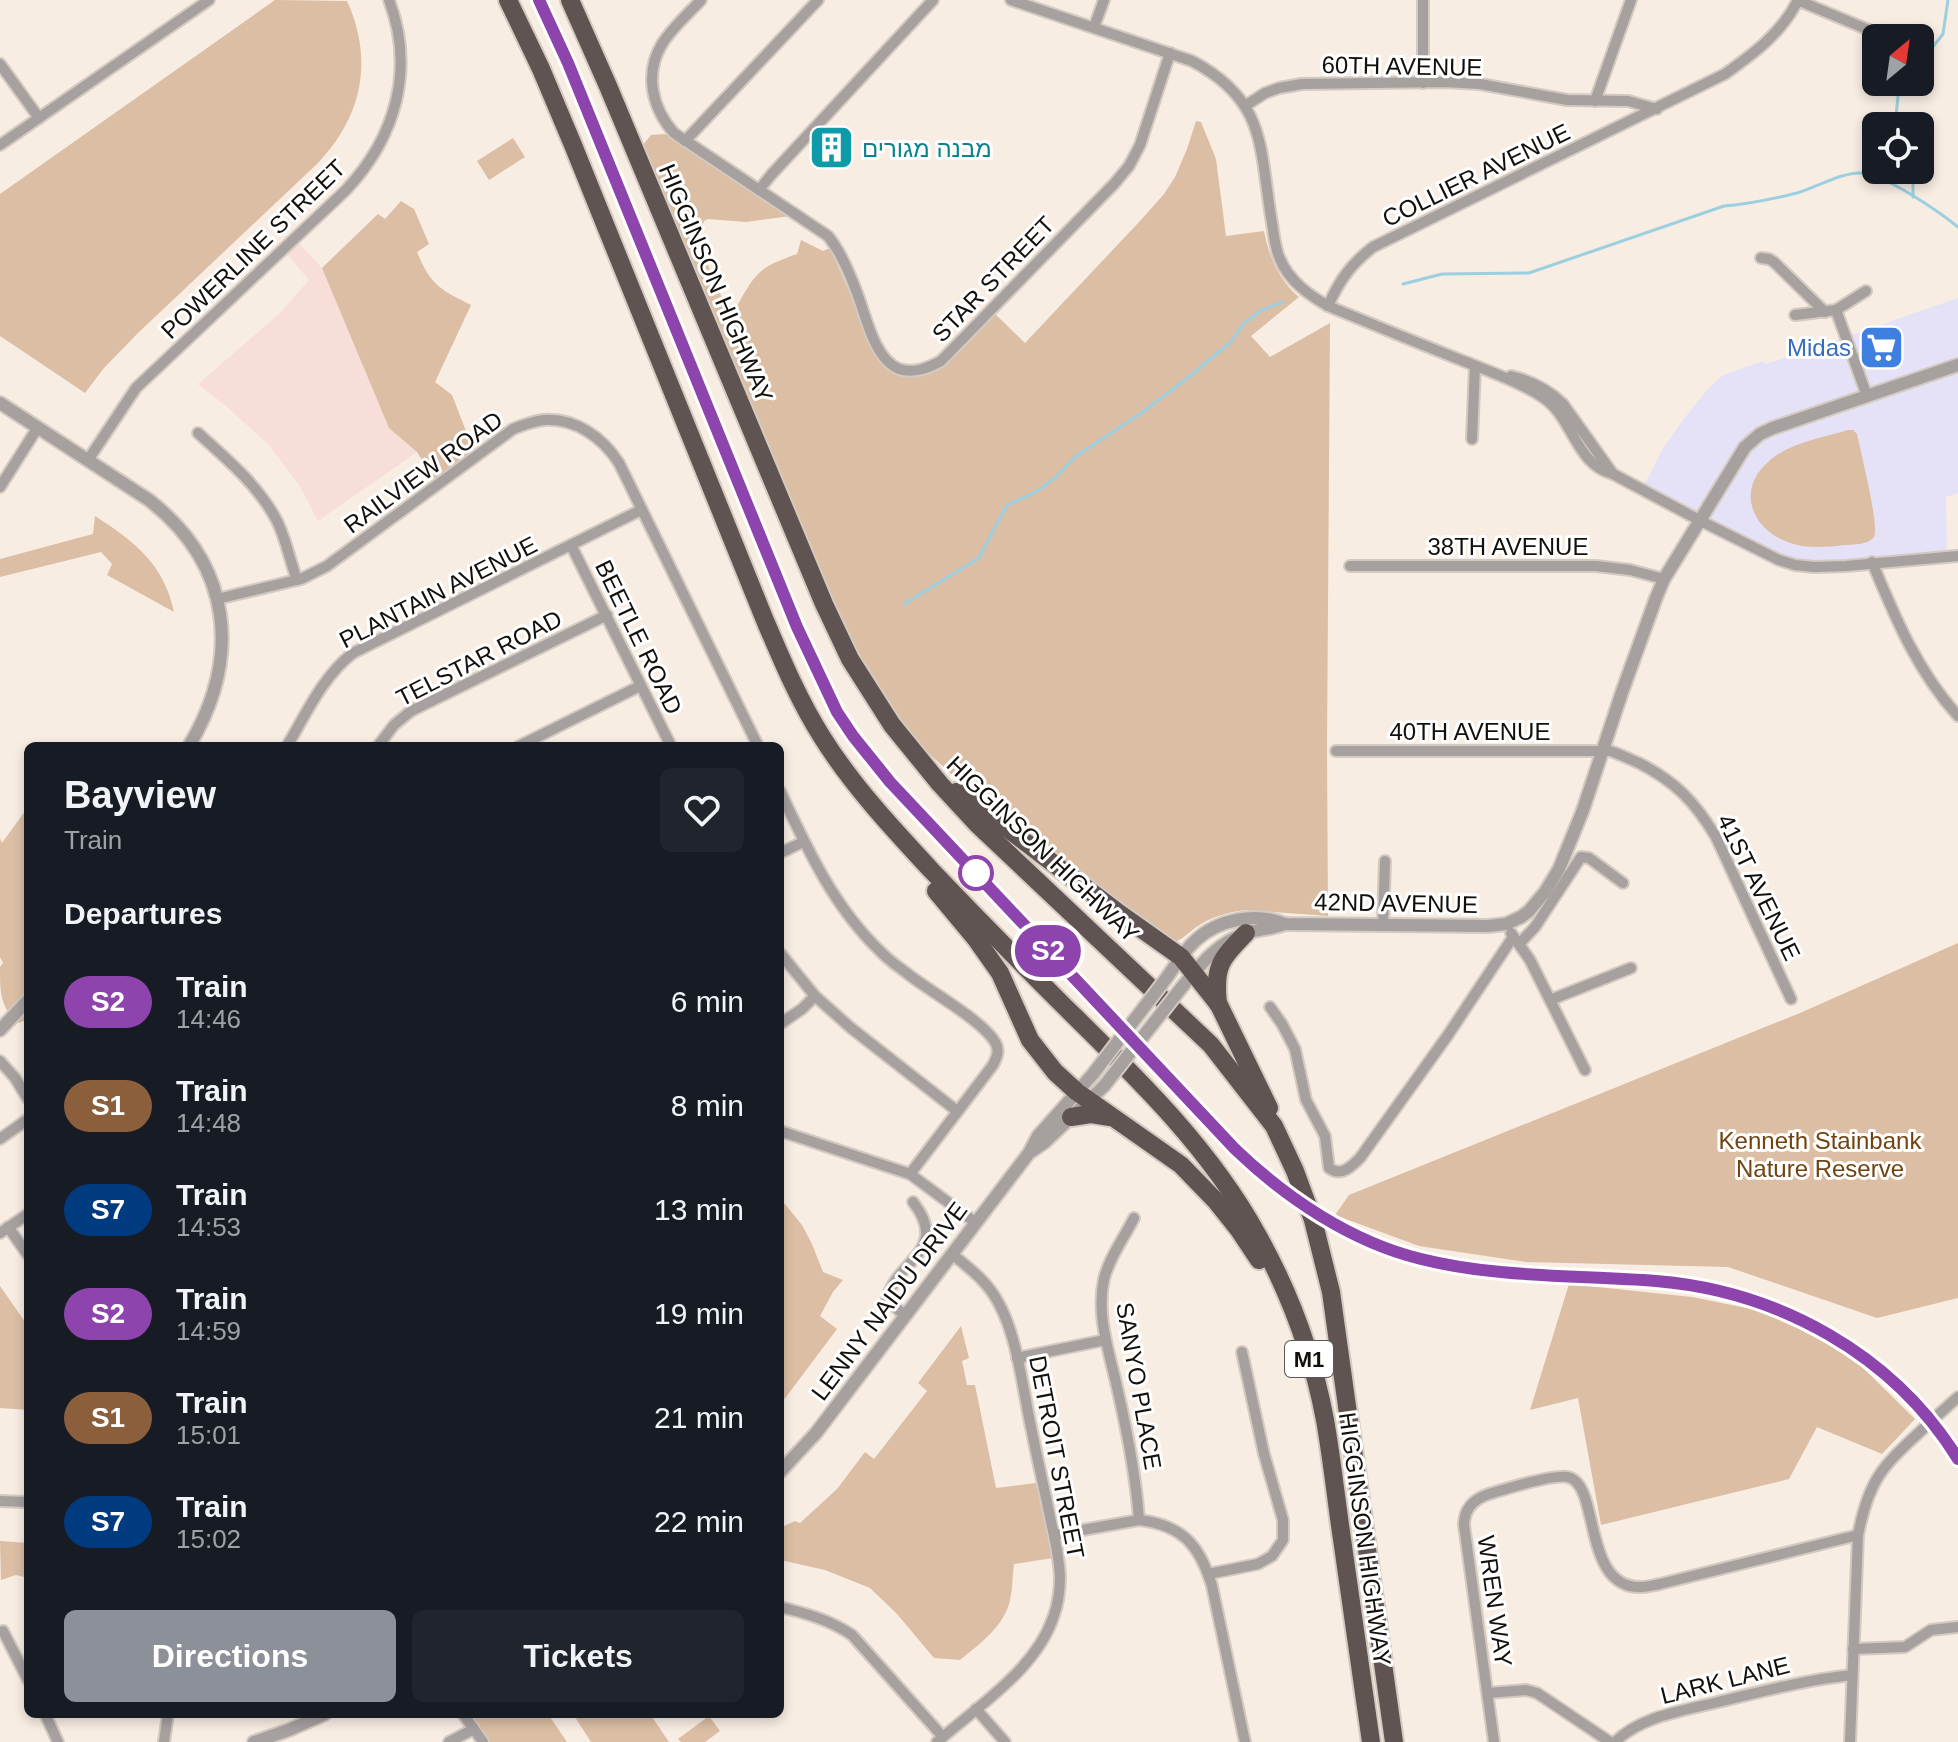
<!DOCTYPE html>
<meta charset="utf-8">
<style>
body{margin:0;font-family:Helvetica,Heebo,sans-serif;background:#20242c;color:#f1f3f6;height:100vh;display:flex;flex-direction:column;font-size:30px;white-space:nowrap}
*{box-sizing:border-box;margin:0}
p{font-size:26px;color:#9ea1a6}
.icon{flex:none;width:44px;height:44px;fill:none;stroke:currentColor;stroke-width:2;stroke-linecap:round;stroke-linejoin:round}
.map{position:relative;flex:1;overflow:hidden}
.panel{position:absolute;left:24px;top:742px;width:760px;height:976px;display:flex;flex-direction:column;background:#171b24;border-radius:12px;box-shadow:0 4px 12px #0003}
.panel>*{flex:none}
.badge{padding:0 16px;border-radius:26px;font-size:28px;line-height:52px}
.needle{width:52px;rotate:29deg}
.fabs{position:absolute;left:1862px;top:24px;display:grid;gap:16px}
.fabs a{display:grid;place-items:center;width:72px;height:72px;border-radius:12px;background:#171b24;box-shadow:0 4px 12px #0003;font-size:40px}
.map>.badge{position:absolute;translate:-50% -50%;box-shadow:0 0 0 4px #fff}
h2{padding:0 40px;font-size:30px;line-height:72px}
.round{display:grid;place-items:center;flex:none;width:84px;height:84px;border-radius:12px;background:#20242c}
.summary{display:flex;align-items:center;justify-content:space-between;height:136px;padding:0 40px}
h1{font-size:38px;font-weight:700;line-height:60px}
.button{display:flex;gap:16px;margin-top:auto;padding:16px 40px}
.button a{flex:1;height:92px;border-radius:12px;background:#8c9099;color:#fff;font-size:32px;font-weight:700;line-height:92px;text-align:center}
.button a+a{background:#20242c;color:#f1f3f6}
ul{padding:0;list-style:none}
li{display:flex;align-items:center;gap:24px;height:104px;padding:0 40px}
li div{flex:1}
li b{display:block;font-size:30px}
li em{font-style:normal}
li .badge{min-width:88px;font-weight:700;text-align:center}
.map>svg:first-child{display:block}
</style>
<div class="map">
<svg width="1958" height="1742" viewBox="0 0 1958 1742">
<rect width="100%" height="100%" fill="#f8ede3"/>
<path fill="#e5e2f8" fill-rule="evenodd" d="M 1958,298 L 1958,493 L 1946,497 L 1947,556 L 1803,566 L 1642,489 L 1662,450 L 1683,420 L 1705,392 L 1723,375 L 1763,361 L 1766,364 ZM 1853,430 L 1863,460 L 1874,518 L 1875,535 L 1873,538 L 1869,541 L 1852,545 L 1796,545 L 1780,539 L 1755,516 L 1753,485 L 1760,471 L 1766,463 L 1791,448 L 1809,441 Z"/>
<path fill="#f8ded8" d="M 295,239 L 322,268 L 389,428 L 417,452 L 318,521 L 299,485 L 268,444 L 226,406 L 198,384 L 280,313 L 309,280 L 283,250 Z"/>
<g fill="#dbbea4">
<path d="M 275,0 L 347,1 C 374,60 362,117 318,163 L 138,333 L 104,368 L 85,393 L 0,336 L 0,194 Z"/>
<path d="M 1196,121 L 1201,122 L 1216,159 L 1226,236 L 1264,231 C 1269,257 1279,280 1299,297 L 1251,336 L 1270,357 L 1330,323 L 1327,747 L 1328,916 L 1246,910 C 1228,912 1210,917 1195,928 C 1187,934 1182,940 1172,943 L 969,791 L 920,745 L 890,708 L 851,647 L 712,319 L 643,145 L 651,135 L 665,134 L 791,216 L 746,222 L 708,219 L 704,221 C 696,243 714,283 725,303 L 736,308 C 755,273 759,267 797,254 L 801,240 L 823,251 L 830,248 L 878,357 C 919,410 966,342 994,313 L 1025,343 L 1140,221 L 1164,194 L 1175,177 L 1187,149 Z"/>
<path d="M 513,138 L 525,157 L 489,180 L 477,161 Z"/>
<path d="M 401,201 L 414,209 L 429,244 L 417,252 C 431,286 440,289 471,305 L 435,382 L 452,395 L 466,431 L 479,454 L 438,485 L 417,452 L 389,428 L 322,268 L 378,214 L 385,219 Z"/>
<path d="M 1848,430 L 1853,430 L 1857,434 C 1860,449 1880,527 1874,537 C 1870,544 1853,545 1845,545 C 1827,547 1808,549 1790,543 C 1753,531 1735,491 1768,462 C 1788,443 1822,438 1848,430 Z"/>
<path d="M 95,516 C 134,541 164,564 174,612 L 107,575 L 112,564 L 101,552 L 0,577 L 0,559 L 93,534 Z"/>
<path d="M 28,807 L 28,1019 L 19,1023 C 0,1008 0,992 0,967 L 3,963 L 0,957 L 0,838 L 2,843 Z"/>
<path d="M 1958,943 L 1958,1298 L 1877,1318 L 1728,1267 L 1526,1262 L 1419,1246 L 1335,1215 L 1349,1195 L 1800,1013 Z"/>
<path d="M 780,1198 L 802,1225 L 812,1244 L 823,1272 L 843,1280 L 833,1292 L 820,1316 L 837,1329 L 780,1405 Z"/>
<path d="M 1569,1284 L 1692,1297 L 1781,1315 L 1855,1360 L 1915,1419 L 1882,1454 L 1817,1427 L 1789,1479 L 1601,1525 L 1578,1398 L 1530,1410 Z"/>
<path d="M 0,1286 L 28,1326 L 28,1410 L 0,1408 Z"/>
<path d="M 961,1326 L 969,1358 L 962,1361 L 967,1385 L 975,1385 L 996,1488 L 1043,1482 L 1059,1557 L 1014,1564 C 1012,1579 1013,1600 1005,1614 C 995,1633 976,1647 960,1660 L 934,1658 L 897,1614 L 870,1588 L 825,1570 L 780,1560 L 780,1528 L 795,1521 L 800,1523 L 837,1489 L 865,1452 L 874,1459 L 927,1391 L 918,1383 Z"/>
<path d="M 0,1541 L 28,1543 L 28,1578 L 16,1575 L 1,1580 Z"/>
<path d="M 463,1714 L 548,1714 L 567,1742 L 483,1742 Z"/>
<path d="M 573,1714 L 650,1714 L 669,1742 L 591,1742 Z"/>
<path d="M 709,1716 L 720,1731 L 705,1742 L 681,1742 L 678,1739 Z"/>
</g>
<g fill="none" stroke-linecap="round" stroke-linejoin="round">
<g stroke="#9ccfdf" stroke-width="3">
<path d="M 1920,63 L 1943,34 L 1948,0"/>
<path d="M 1895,126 L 1898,96 L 1906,82"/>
<path d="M 1913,170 L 1913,197"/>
<path d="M 1403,284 L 1442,274 L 1529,273 L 1724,206 C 1749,204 1773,199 1797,193 C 1818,187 1841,172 1862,173 C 1886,175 1938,211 1958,227"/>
<path d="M 904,604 L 979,558 L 1007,505 L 1034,493 L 1055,478 L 1076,456 L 1140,414 L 1186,379 L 1232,341 L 1243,324 L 1261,310 L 1283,302"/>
</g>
<defs>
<g id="minor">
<path d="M 701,0 C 688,14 672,28 662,44 C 644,74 652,108 674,133 L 828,236 C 841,252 850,274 857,293 C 866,316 874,359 899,369 C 914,374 928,368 941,361 L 1114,184 L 1129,166 L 1140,145 L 1170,53"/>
<path d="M 1011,0 L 1192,61 C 1268,101 1259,149 1272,223 C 1274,235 1275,249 1280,259 C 1289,281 1309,295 1328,306"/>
<path d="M 1423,0 L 1423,83"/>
<path d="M 1797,0 L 1869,30"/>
<path d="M 1798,0 C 1782,33 1753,54 1725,74 L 1373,247 C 1351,264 1339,281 1328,306 C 1374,325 1420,344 1466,362 C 1491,372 1522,383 1544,398 C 1573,418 1576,465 1613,474 L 1699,520 L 1779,560 L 1795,565 L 1814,567 L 1846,566 L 1958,556"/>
<path d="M 1094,27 L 1104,0"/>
<path d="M 0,64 L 39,118"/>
<path d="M 1595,101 L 1631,0"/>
<path d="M 1245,106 L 1265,93 L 1279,88 L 1302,84 L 1445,82 L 1480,84 L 1567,100 L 1628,101 L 1657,109"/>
<path d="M 685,141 L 818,0"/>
<path d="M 0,145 L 209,0"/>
<path d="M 759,190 L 771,175 L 933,0"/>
<path d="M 1761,258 L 1769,259 L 1774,262 L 1825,312"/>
<path d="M 1836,310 L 1867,396"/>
<path d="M 1795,315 L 1836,310 L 1866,291"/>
<path d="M 1511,376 C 1532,381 1548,389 1563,404 L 1613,474"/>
<path d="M 198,433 C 227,459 259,486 277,521 C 286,539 290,561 297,580"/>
<path d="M 1472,439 L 1475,366"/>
<path d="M 88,460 L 136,388 L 346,190 C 396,137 415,69 389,0"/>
<path d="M 0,487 L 38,427"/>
<path d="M 571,545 L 671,746"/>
<path d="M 1872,562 C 1895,617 1917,671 1958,716"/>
<path d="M 1350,566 L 1596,566 L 1630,570 L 1664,579"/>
<path d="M 217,599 L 301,579 L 327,566 L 513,429 C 523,425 534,421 544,420 C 576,418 603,438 619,463 L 758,746"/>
<path d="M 287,746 C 306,714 323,676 353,653 L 641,510"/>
<path d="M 378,746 L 394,725 L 411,711 L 607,615"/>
<path d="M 519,746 L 640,686"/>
<path d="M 1336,751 L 1610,751 C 1620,754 1629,759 1639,763 C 1676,782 1695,802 1716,837 L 1791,999"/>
<path d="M 780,791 C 807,848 833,906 880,951 C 888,960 899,967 908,974 C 929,991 982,1020 995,1042 C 1000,1050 997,1057 993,1065 L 910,1174"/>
<path d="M 780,853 L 803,842"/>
<path d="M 1383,925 L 1385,861"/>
<path d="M 1511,933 L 1530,960 L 1585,1070"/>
<path d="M 1519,944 L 1535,927 L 1581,857 L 1589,858 L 1623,883"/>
<path d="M 780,953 L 815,996 L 851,1028 L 957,1111"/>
<path d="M 1550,1000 L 1631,968"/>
<path d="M 1270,1007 L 1282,1024 L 1295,1049 L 1306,1100 L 1325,1136 L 1329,1168 C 1341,1177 1351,1167 1360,1158 L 1448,1035 L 1513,937"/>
<path d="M 780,1024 L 802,1009 L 815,996"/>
<path d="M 0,1061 L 15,1078 L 28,1099"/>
<path d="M 780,1131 L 910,1174 L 976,1223"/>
<path d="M 0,1139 L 28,1119"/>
<path d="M 1134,1218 C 1124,1238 1109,1258 1104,1279 C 1096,1315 1109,1351 1117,1387 C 1127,1431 1136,1475 1139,1520"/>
<path d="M 8,1227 L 28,1255"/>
<path d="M 0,1233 L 28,1214"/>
<path d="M 905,1316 L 887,1299 C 896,1260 951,1251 913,1202"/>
<path d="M 1017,1358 L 1105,1340"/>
<path d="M 1939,1414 L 1958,1397"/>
<path d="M 0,1501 L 28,1502"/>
<path d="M 1054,1535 L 1139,1520 C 1183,1525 1200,1546 1212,1586 L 1245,1742"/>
<path d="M 1208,1574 L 1258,1564 L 1272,1556 L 1283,1540 L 1283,1520 L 1264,1454 L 1242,1352"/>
<path d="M 780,1607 C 805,1613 830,1620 852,1635 L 943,1737"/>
<path d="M 3,1631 L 28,1680"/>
<path d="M 1853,1649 L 1905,1647 L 1931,1630 L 1958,1627"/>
<path d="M 1488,1693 L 1526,1690 L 1537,1693 L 1610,1742"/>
<path d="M 976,1709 L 1005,1742"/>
<path d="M 45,1714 L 58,1742"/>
<path d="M 463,1714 L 483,1742"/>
<path d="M 164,1742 L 168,1714"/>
<path d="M 449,1742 L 474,1729"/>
<path d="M 937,1742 C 977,1707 1035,1670 1053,1618 C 1058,1605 1060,1590 1060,1576 C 1059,1558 1055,1539 1051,1522 C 1045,1492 1038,1462 1032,1432 C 1023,1392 1018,1337 998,1302 C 987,1281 969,1268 952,1254"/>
<path d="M 1494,1742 L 1464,1525 C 1464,1509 1474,1499 1489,1494 C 1505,1489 1553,1474 1568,1477 C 1576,1479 1581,1487 1584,1495 C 1596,1526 1595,1589 1642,1587 C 1648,1587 1654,1585 1660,1584 L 1858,1535"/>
<path d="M 1615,1742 C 1641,1716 1683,1711 1718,1702 C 1764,1691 1805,1680 1852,1675"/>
<path d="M 1850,1742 L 1858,1535 C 1869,1478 1883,1466 1924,1428"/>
</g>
<g id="tertiary">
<path d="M 0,403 L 149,500 C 232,565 242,657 189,746"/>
<path d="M 1168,976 C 1176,964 1184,951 1195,941 C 1218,919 1256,912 1285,924 L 1488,926 L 1506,924 L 1521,917 L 1529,911 L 1545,892 L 1559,869 L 1583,810 L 1622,692 L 1656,598 L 1664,579 L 1745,447 L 1760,434 L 1773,428 L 1958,365"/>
<path d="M 1182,987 C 1200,965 1218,942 1247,933 C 1259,929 1272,929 1285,924"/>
<path d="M 0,1030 L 28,1000"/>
<path d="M 1032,1151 L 1045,1142 L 1104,1086"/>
<path d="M 780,1472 L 816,1433 L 1029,1153 L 1038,1136 L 1093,1074"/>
<path d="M 254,1742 L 289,1730 L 325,1714"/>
</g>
<g id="trunk">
<path d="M 508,0 L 541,69 L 573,145 L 764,618 C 781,658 798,699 822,737 C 852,785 892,828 931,870 C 974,915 1017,959 1061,1003 C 1133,1074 1208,1145 1257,1234 C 1289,1291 1313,1356 1325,1420 C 1332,1459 1336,1499 1342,1539 C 1351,1606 1361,1674 1371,1742"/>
<path d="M 570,0 L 608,86 L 824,604 L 850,659 L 892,725 L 940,784 L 977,824 L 1211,1045 L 1274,1126 L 1295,1171 L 1313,1220 L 1331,1292 L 1394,1742"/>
<path d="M 956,792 L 974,803 L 1116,911 L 1181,957 L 1219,1005 L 1269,1108"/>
<path d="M 936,891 L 976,939 L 1000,973 L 1030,1040 L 1055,1072 L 1077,1092 L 1181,1165 L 1215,1200 L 1239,1230 L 1259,1260"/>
<path d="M 1218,1004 C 1214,966 1220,960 1246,933"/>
<path d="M 1071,1117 L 1091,1114 L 1110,1117"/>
</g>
</defs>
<use href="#minor" stroke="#d3cac1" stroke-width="14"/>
<use href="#tertiary" stroke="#d3cac1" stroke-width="16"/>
<use href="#trunk" stroke="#d3cac1" stroke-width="22"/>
<use href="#minor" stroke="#a6a09f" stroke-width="10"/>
<use href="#tertiary" stroke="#a6a09f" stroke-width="12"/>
<use href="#trunk" stroke="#605452" stroke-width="18"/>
<g stroke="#534d48" stroke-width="3" stroke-dasharray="12 6" stroke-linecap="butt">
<path d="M 539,0 L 568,63 L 797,627 L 837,712 L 853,736 L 890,782 L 1243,1157"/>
<path d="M 1347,1231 C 1446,1280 1549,1272 1656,1281 C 1778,1291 1893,1354 1958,1459"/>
</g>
<defs>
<path id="minor-bridge" d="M 1924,1428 L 1939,1414"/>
<g id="tertiary-bridge">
<path d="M 1093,1074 L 1168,976"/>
<path d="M 1104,1086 L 1182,987"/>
</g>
</defs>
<use href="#minor-bridge" stroke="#d3cac1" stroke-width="14" stroke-linecap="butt"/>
<use href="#tertiary-bridge" stroke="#d3cac1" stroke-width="16" stroke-linecap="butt"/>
<use href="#minor-bridge" stroke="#a6a09f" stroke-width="10"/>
<use href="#tertiary-bridge" stroke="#a6a09f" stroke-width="12"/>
</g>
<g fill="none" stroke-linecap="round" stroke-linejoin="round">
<defs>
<path id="line" d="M 539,0 L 568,63 L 797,627 L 837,712 L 853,736 L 890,782 L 1235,1149 C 1286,1198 1351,1242 1421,1259 C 1497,1278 1578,1275 1656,1281 C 1778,1291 1893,1354 1958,1459"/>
</defs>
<use href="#line" stroke="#fff" stroke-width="18"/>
<use href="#line" stroke="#8e44ad" stroke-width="12"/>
</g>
<defs>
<symbol id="building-square" viewBox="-11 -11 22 22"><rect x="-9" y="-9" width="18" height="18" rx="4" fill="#0f9aa8" stroke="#fff"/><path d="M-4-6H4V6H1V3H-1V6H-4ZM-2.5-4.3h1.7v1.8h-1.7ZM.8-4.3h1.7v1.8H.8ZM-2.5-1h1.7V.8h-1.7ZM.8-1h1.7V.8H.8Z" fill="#fff"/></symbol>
<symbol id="supermarket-square" viewBox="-11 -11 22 22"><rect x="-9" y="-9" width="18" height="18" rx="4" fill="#3f7fe0" stroke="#fff"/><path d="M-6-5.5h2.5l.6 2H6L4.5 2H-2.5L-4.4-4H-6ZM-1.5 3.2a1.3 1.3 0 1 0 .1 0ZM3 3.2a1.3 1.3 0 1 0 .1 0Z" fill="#fff"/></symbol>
</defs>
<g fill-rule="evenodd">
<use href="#building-square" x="806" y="122" width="51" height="51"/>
<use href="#supermarket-square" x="1856" y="322" width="51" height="51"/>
</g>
<circle fill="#fff" stroke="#8e44ad" stroke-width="4" cx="976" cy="873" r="16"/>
<g text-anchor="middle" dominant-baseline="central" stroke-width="6" stroke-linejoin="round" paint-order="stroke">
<rect fill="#fff" stroke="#5a5855" stroke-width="2" x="1285" y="1341" width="48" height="36" rx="6"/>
<g font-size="22" font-weight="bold" fill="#13100c">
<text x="1309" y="1359">M1</text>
</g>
<g font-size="24" fill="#13100c" stroke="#fff">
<text transform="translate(1402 66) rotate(1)">60TH AVENUE</text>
<text transform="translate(1476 175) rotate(-26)">COLLIER AVENUE</text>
<text transform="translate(253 249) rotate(-44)">POWERLINE STREET</text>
<text transform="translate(993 279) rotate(-46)">STAR STREET</text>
<text transform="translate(716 283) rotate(67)">HIGGINSON HIGHWAY</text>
<text transform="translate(423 472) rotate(-36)">RAILVIEW ROAD</text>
<text x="1508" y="546">38TH AVENUE</text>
<text transform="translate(438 592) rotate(-27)">PLANTAIN AVENUE</text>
<text transform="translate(639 637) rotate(64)">BEETLE ROAD</text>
<text transform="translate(479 658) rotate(-27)">TELSTAR ROAD</text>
<text x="1470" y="731">40TH AVENUE</text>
<text transform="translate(1043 849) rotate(44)">HIGGINSON HIGHWAY</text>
<text transform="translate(1759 887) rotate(64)">41ST AVENUE</text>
<text transform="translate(1396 903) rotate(1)">42ND AVENUE</text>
<text transform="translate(889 1301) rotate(-53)">LENNY NAIDU DRIVE</text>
<text transform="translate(1139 1386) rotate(80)">SANYO PLACE</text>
<text transform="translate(1057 1457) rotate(79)">DETROIT STREET</text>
<text transform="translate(1365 1539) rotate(82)">HIGGINSON HIGHWAY</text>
<text transform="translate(1495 1601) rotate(82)">WREN WAY</text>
<text transform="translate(1725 1680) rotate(-14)">LARK LANE</text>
</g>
<g font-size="24" fill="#0d838f" stroke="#fff" text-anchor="start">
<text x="862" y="148">מבנה מגורים</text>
</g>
<g font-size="24" fill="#366cbe" stroke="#fff" text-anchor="end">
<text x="1851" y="347">Midas</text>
</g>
<g font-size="24" fill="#704310" stroke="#fff">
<text x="1820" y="1140">Kenneth Stainbank<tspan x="1820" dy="28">Nature Reserve</tspan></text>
</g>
</g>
</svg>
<div class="fabs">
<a><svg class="needle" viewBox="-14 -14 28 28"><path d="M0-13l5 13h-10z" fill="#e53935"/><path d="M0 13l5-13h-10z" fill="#9ea1a6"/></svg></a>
<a><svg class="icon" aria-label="locate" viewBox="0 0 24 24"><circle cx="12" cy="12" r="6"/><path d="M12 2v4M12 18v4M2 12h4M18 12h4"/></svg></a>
</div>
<b class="badge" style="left:1048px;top:951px;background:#8e44ad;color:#fff">S2</b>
<section class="panel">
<div class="summary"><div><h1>Bayview</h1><p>Train</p></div><a class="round"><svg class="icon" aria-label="heart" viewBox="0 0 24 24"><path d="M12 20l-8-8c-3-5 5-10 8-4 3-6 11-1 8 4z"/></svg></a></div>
<h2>Departures</h2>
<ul>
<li><span class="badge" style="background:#8e44ad;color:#fff">S2</span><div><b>Train</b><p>14:46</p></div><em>6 min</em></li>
<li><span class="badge" style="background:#8b5e3c;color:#fff">S1</span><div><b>Train</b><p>14:48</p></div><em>8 min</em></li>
<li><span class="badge" style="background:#003b80;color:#fff">S7</span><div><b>Train</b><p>14:53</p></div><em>13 min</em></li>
<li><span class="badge" style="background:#8e44ad;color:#fff">S2</span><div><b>Train</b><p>14:59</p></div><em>19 min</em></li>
<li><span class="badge" style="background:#8b5e3c;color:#fff">S1</span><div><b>Train</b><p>15:01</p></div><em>21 min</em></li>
<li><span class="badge" style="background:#003b80;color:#fff">S7</span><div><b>Train</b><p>15:02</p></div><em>22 min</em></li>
</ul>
<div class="button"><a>Directions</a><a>Tickets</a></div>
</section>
</div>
